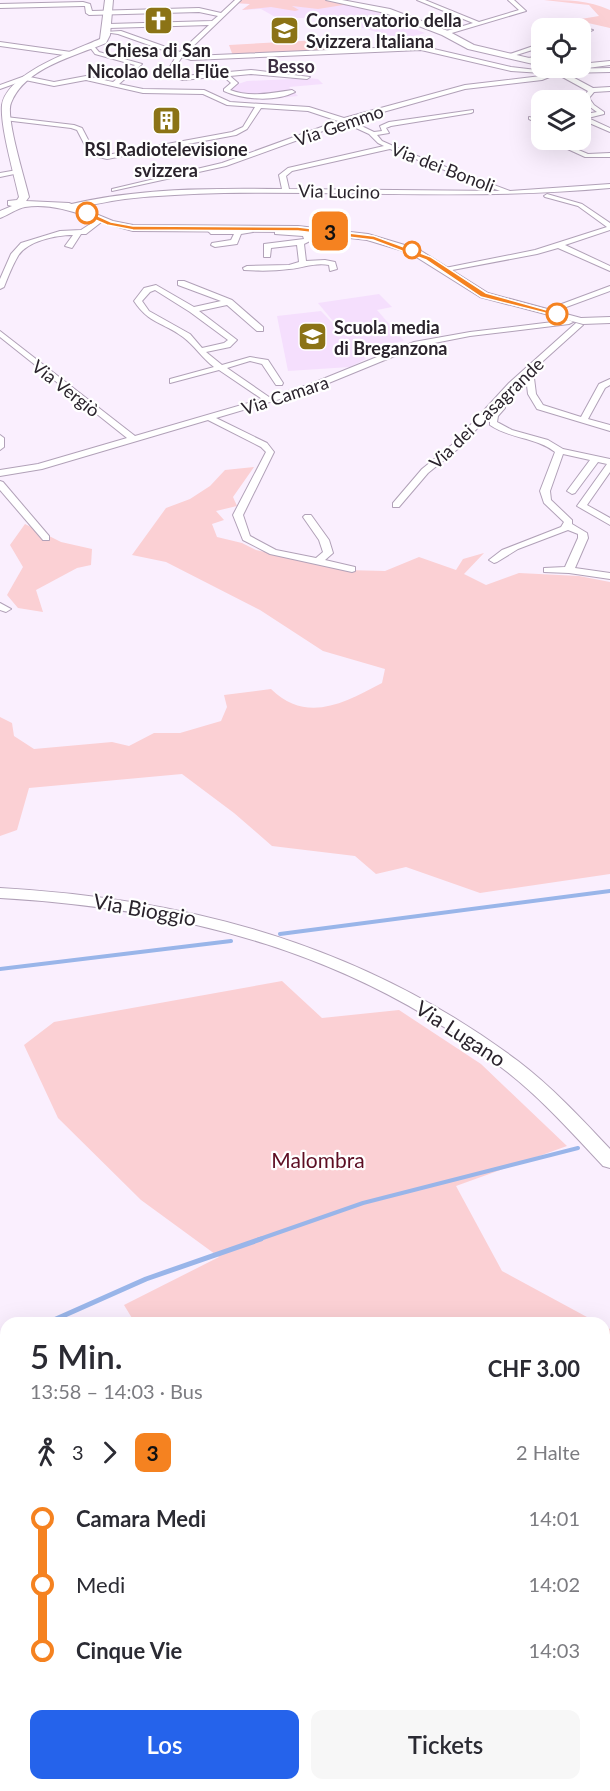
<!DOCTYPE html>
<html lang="de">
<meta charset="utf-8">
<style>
body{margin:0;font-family:Lato,sans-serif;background:#f7f7f7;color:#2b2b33;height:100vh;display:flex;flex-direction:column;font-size:22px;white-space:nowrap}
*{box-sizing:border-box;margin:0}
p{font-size:20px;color:#7c7c81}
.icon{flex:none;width:33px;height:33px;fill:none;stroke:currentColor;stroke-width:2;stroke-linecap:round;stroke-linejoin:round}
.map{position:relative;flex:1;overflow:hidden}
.panel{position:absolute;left:0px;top:1317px;width:610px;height:474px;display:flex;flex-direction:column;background:#fff;border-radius:18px 18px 0 0;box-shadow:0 6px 24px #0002}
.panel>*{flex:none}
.badge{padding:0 12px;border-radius:9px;font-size:21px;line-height:39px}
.tools{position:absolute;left:531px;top:18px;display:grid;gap:12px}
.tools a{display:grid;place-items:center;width:60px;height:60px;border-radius:12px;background:#fff;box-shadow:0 6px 24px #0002;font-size:30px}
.map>.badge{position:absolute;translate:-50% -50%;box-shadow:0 0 0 3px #fff}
.legs{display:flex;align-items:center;gap:9px;height:66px;padding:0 30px;font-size:20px}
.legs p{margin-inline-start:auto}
.summary{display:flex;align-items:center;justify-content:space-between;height:102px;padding:0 30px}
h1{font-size:33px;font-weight:600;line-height:45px}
.button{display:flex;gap:12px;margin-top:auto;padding:12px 30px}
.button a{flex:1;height:69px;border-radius:12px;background:#2563eb;color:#fff;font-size:24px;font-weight:600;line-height:69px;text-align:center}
.button a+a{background:#f7f7f7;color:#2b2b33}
ul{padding:0 30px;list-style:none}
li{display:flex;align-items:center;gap:21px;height:66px;font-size:22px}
li i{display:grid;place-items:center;width:9px;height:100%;margin:0 8px;background:currentColor}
li i::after{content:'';width:15px;height:15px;margin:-8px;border:4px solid;border-radius:50%;background:#fff}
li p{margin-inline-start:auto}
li:first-child i{background:linear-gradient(#0000 50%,currentColor 0)}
li:last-child i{background:linear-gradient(currentColor 50%,#0000 0)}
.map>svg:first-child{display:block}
</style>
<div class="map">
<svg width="610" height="1791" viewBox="0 0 610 1791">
<rect width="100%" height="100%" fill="#faeffe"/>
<g fill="#f5dffd">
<path d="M 238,0 L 359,5 L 400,20 L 407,23 L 404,25 L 425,33 L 402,39 L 352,25 L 356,23 L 313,18 L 277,18 L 261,9 L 242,10 L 250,4 L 235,3 Z"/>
<path d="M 290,76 L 318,79 L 323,84 L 289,87 L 298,96 L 262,100 L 228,90 L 232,86 L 247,81 L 292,79 Z"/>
<path d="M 379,294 L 392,307 L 377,310 L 404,341 L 357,349 L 366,359 L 350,367 L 288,371 L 277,316 L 321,311 L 347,338 L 318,303 Z"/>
</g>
<g fill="#fbd0d4">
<path d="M 238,0 L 330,0 L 360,7 L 343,5 L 318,9 L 292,6 L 299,10 L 295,11 L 271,7 L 242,10 L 250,4 L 235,3 Z"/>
<path d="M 544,0 C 568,0 588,0 610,10 L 610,28 L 575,20 L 599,16 L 589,5 Z"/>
<path d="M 338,39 L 338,53 L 233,56 L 229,45 Z"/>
<path d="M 254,467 L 233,497 L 237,506 L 216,511 L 224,520 L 212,524 L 217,537 L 242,543 L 256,550 L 346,570 L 385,571 L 419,557 L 456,570 L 463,559 L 484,553 L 464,574 L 486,585 L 519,573 L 579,576 L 610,582 L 610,874 L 480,893 L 406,867 L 376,874 L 355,856 L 272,846 L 234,813 L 182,774 L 29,788 L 17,830 L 0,836 L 0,717 L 12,723 L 14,736 L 34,749 L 112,742 L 129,746 L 154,733 L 180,733 L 221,721 L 227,707 L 224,695 L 271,689 C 307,724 344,703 382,683 L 385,669 L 323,651 L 260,610 L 166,562 L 132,555 L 166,508 L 190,499 L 210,486 L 225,470 Z"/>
<path d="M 25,524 L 61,542 L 92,549 L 91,565 L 77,568 L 36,590 L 43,612 L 18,608 L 7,595 L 23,567 L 10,545 Z"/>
<path d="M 282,981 L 322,1018 L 399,1010 L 481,1064 L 567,1146 L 456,1186 L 502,1271 L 598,1323 L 135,1323 L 124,1305 L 219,1257 L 141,1200 L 58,1118 L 24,1045 L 54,1022 Z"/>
<path d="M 604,1326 L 610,1329 L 610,1514 L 604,1508 Z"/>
<path d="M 610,1556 L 610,1670 L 605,1672 L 604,1558 Z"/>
</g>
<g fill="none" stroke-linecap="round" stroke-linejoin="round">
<g stroke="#99b5e9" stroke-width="4">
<path d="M 280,934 L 610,891"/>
<path d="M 0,969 L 231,941"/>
<path d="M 257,1240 L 363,1203 L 578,1148"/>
</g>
<g stroke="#99b5e9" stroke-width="5">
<path d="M 47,1323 L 146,1279 L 261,1239"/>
<path d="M 0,1344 L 6,1341"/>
</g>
<defs>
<g id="street">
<path d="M 235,0 L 241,0 L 185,54 L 192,56 L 421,46 L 511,67 L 545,71 L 542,73 L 511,71 L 421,50 L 191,60 L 182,57 L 171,73 L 183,76 L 251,70 L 310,77 L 307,79 L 251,74 L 230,76 L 238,83 L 230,90 C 250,98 272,93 292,90 L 295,92 C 275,102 244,100 224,91 L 224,89 L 231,83 L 223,76 L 183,80 L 165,75 L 177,55 L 118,34 L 104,32 L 121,31 L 180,52 L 209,25 L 109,28 L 106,26 L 109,24 L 212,21 L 218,16 L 199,12 L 89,15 L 86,13 L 85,6 L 83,6 L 0,8 L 0,4 L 83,2 L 90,4 L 92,11 L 199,8 L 221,13 Z"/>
<path d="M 417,0 L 425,0 L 479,22 L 519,10 L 508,0 L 514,0 L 526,11 L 445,35 L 443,32 L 473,23 Z"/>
<path d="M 588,29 L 593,30 L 580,35 L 580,31 Z"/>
<path d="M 0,42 L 71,52 L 74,54 L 71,56 L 0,46 Z"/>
<path d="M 542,43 L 542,47 L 510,57 L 507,55 Z"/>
<path d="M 92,44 L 99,52 L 142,64 L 119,84 L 143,89 L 204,90 L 230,102 L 309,107 L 344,118 L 465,85 L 541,76 L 563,69 L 610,68 L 610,72 L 565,73 L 593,88 L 610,87 L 610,91 L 594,92 L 589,98 L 594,105 L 604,112 L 604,114 L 588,118 L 610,128 L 610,132 L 580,119 L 580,115 L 597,112 L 590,107 L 583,98 L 588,91 L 557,74 L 542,80 L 465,89 L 351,121 L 374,132 L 382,131 L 380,126 L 389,122 L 473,110 L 473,112 L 471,113 L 391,126 L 386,128 L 389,133 L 377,135 L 382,141 L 409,153 L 510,191 L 610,184 L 610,188 C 481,200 353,191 224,193 C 191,194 158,195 125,199 C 107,201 84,208 67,207 L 67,205 C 137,188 210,188 282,189 L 279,175 L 288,168 L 384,146 L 378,143 L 369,134 L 345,123 L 226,166 L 112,191 L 112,189 L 222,163 L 338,121 L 308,111 L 261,108 L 247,129 L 236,135 L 107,159 L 90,155 L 77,130 L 71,128 L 4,120 L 3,119 L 6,117 L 74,125 L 82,128 L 95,153 L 107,155 L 232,132 L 243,127 L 255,107 L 227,105 L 203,94 L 143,93 L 86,80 L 54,86 L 25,80 L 0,89 L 0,85 L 25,76 L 54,82 L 86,76 L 113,82 L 135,65 L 95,54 L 89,46 ZM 390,149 L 405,155 L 500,191 L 289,189 L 286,176 L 292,171 Z"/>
<path d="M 587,53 L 589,56 L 580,58 L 580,54 Z"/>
<path d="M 542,56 L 542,60 L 524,61 L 521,59 Z"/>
<path d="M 529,117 L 542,120 L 542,125 L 529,119 Z"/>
<path d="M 548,140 L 555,140 L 588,154 L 610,153 L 610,157 L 585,157 Z"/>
<path d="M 17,170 L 19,171 L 19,173 L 0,177 L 0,173 Z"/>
<path d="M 547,194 L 582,204 L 610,223 L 610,230 L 565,245 L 610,266 L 610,271 L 558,248 L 537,254 L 442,272 L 442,268 L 445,268 L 535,250 L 607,227 L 578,206 L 545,197 L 544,196 Z"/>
<path d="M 98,219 L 104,220 L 86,234 L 81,234 L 72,248 L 65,246 L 73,235 C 56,235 27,241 18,256 C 12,266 8,277 4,287 L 0,289 L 0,279 L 11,254 L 21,243 L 60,231 L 81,230 Z"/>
<path d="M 207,227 L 216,230 L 249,230 L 253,232 L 241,234 L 237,244 L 215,247 L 211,245 L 212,243 L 231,240 L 234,234 L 211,234 L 206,229 Z"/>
<path d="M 275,230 L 309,232 L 312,240 L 304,244 L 306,261 L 325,260 L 335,262 L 337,269 L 330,271 L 329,265 C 315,262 303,268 289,269 C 275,271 258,271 244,270 L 243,268 L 247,266 L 289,265 L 299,262 L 297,245 L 271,248 L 270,257 L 264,257 L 264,244 L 304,239 L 303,236 L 275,234 Z"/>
<path d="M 178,281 L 184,281 L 232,300 L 263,327 L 263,331 L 257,331 L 227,305 L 199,311 L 237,340 L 230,347 L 206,352 L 222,365 L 250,357 L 268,360 L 283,383 L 282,385 L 276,385 L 262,364 L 250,361 L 227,368 L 269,397 L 308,385 L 414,342 L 470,332 L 569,320 L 573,322 L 569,324 L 470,336 L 419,346 L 314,389 L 216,418 L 267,443 L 274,452 L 243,515 L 250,536 L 276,550 L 316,558 L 323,552 L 319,540 L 303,517 L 305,515 L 311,515 L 329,540 L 333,553 L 325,560 L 355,567 L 355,571 L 352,572 L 270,554 L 243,540 L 233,515 L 266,452 L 261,447 L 208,420 L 42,469 L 0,476 L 0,470 L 38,464 L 127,438 L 0,337 L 0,331 L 135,436 L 262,399 L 219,370 L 170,383 L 170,379 L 214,367 C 202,358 195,346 183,337 C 163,322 149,324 134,301 L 144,288 L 156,285 L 194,307 L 221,301 L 178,285 ZM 155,290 L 190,312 L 228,340 L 224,343 L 202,348 L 190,334 L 149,311 L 142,301 L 150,292 Z"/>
<path d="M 610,286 L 610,291 L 550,313 L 543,311 Z"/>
<path d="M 576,323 L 583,325 L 533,370 L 536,394 L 543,405 L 581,417 L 599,384 L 610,379 L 610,385 L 605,388 L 588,419 L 610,425 L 610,431 L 537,409 L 528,394 L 526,377 L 503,399 L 505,408 L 498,416 L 497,422 L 512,430 L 548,440 L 563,449 L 610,459 L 610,472 L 587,505 L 610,518 L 610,525 L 577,506 L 607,464 L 598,462 L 575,493 L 572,494 L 567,491 L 590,460 L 563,454 L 550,491 L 551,500 L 572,520 L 572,524 L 587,533 L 588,538 L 575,568 L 610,573 L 610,579 L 569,573 L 544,572 L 544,568 L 565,567 L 578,538 L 578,534 L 568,530 L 518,549 L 497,562 L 494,563 L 489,560 L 502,550 L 561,527 L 564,522 L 544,503 L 540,491 L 555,452 C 536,437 510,439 490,425 L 490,415 L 497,407 L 459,448 L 428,473 L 399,507 L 393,507 L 393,503 L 422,469 L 453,444 L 509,383 Z"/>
<path d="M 0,435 L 4,438 L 4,447 L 0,450 Z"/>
<path d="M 0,481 L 3,482 L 49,536 L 49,540 L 43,540 L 0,490 Z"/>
<path d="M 0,603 L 11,609 L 6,612 L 0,610 Z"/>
</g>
<g id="secondary">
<path d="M 105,0 L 113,0 L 110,35 L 106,43 C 75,56 24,68 11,103 C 5,116 25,180 29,197 L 26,201 L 69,203 L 113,221 L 133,225 L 298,226 L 368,234 L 418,249 L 488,293 L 581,318 L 610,317 L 610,323 L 583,324 L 480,297 L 410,253 L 367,240 L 298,232 L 133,231 C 97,223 62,201 25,207 C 18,208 8,215 0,218 L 0,211 L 12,206 L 8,205 L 8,201 L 17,200 L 19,197 C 14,174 0,126 2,105 C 7,73 73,51 100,39 Z"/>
<path d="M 326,0 L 342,0 L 390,9 L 448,31 L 474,45 L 542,61 L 542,66 L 468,49 L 442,35 L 385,13 Z"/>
<path d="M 610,61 L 610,65 L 580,69 L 576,68 L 580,68 L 580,64 Z"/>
<path d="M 548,68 L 567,70 L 551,72 Z"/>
<path d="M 0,888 C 191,899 363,945 518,1061 C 552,1087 581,1118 610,1149 L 610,1168 L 603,1166 C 572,1133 542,1099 506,1071 C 356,953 187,909 0,898 Z"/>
</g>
<g id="highway">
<path d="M 610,1693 L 610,1722 L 604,1724 L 604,1695 Z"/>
<path d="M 610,1725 L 610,1755 L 604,1757 L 604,1727 Z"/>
<path d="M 397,1785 L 442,1785 L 440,1791 L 395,1791 Z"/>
<path d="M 475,1785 L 519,1785 L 517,1791 L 473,1791 Z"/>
</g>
</defs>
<use href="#street" stroke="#b1a1b8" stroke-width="2"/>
<use href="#secondary" stroke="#b1a1b8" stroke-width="2"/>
<use href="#highway" stroke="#b1a1b8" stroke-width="1"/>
<use href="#street" fill="#fff" fill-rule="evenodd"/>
<use href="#secondary" fill="#fff" fill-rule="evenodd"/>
<use href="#highway" fill="#fff" fill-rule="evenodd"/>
</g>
<path fill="#f58220" stroke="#fff" stroke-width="1.5" d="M 87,211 L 111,222 L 133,226 L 298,227 L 374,236 L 431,257 L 486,293 L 561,314 L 557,316 L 481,297 L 426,260 L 373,240 L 298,231 L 133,230 L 107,225 L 84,215 Z"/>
<defs>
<symbol id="church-square" viewBox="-11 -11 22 22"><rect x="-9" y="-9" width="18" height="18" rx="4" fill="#8b7316" stroke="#fff"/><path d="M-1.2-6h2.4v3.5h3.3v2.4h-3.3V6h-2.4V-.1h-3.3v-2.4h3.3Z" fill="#fff"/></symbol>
<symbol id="university-square" viewBox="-11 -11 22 22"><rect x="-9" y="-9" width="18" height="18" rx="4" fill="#8b7316" stroke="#fff"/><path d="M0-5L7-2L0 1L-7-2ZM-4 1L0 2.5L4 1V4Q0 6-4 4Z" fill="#fff"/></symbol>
<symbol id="building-square" viewBox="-11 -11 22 22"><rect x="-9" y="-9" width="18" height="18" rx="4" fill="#8b7316" stroke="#fff"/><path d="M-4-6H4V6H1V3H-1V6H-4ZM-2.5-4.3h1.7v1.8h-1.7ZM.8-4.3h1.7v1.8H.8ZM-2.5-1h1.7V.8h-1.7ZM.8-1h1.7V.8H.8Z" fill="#fff"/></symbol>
<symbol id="school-square" viewBox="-11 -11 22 22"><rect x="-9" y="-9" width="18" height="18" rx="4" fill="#8b7316" stroke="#fff"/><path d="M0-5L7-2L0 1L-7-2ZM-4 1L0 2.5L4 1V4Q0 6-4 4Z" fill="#fff"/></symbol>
</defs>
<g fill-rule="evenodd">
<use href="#church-square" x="142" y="4" width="33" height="33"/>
<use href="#university-square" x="268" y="14" width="33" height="33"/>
<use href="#building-square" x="150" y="104" width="33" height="33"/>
<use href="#school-square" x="296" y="320" width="33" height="33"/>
</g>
<g fill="#fff" stroke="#f58220" stroke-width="3">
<circle cx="87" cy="213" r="10"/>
<circle cx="412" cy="250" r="8"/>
<circle cx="557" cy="314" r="10"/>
</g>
<g text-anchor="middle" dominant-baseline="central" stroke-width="4.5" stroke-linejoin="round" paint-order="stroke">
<g font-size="18" font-weight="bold" fill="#2a232c" stroke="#fff" text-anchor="start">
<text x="306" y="20">Conservatorio della<tspan x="306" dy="21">Svizzera Italiana</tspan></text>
<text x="158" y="50" text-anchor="middle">Chiesa di San<tspan x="158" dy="21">Nicolao della Flüe</tspan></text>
<text x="166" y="149" text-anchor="middle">RSI Radiotelevisione<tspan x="166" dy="21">svizzera</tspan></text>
<text x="334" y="327">Scuola media<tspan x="334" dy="21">di Breganzona</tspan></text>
</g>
<g font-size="18" font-weight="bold" fill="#3c2e41" stroke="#fff">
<text x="291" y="66">Besso</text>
</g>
<g font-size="18" fill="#2a232c" stroke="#fff">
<text transform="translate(339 125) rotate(-19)">Via Gemmo</text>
<text transform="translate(443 167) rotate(21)">Via dei Bonoli</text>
<text transform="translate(339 191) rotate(1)">Via Lucino</text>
<text transform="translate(66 388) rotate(38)">Via Vergiò</text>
<text transform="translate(285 395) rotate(-18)">Via Camara</text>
<text transform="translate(486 413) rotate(-44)">Via dei Casagrande</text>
</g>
<g font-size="21" fill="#2a232c" stroke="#fff">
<text transform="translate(145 909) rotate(10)">Via Bioggio</text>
<text transform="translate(461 1033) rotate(33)">Via Lugano</text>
</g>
<g font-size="21" fill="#5d0e23" stroke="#fff">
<text x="318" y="1159">Malombra</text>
</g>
</g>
</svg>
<div class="tools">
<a><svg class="icon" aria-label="locate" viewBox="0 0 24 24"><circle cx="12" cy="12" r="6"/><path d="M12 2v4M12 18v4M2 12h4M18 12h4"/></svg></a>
<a><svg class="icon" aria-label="layers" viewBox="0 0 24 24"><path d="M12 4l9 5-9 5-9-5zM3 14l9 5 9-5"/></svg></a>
</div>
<b class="badge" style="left:330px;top:231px;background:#f58220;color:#111">3</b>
<section class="panel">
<div class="summary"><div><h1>5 Min.</h1><p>13:58 – 14:03 · Bus</p></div><b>CHF 3.00</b></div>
<div class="legs"><svg class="icon" aria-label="walk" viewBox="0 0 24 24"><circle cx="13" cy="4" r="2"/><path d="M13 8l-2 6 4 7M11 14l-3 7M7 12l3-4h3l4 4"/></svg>3<svg class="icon" aria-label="forward" viewBox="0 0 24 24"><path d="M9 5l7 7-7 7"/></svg><b class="badge" style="background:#f58220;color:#111">3</b><p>2 Halte</p></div>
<ul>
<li><i style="color:#f58220"></i><b>Camara Medi</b><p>14:01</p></li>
<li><i style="color:#f58220"></i><span>Medi</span><p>14:02</p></li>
<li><i style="color:#f58220"></i><b>Cinque Vie</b><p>14:03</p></li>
</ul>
<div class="button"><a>Los</a><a>Tickets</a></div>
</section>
</div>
